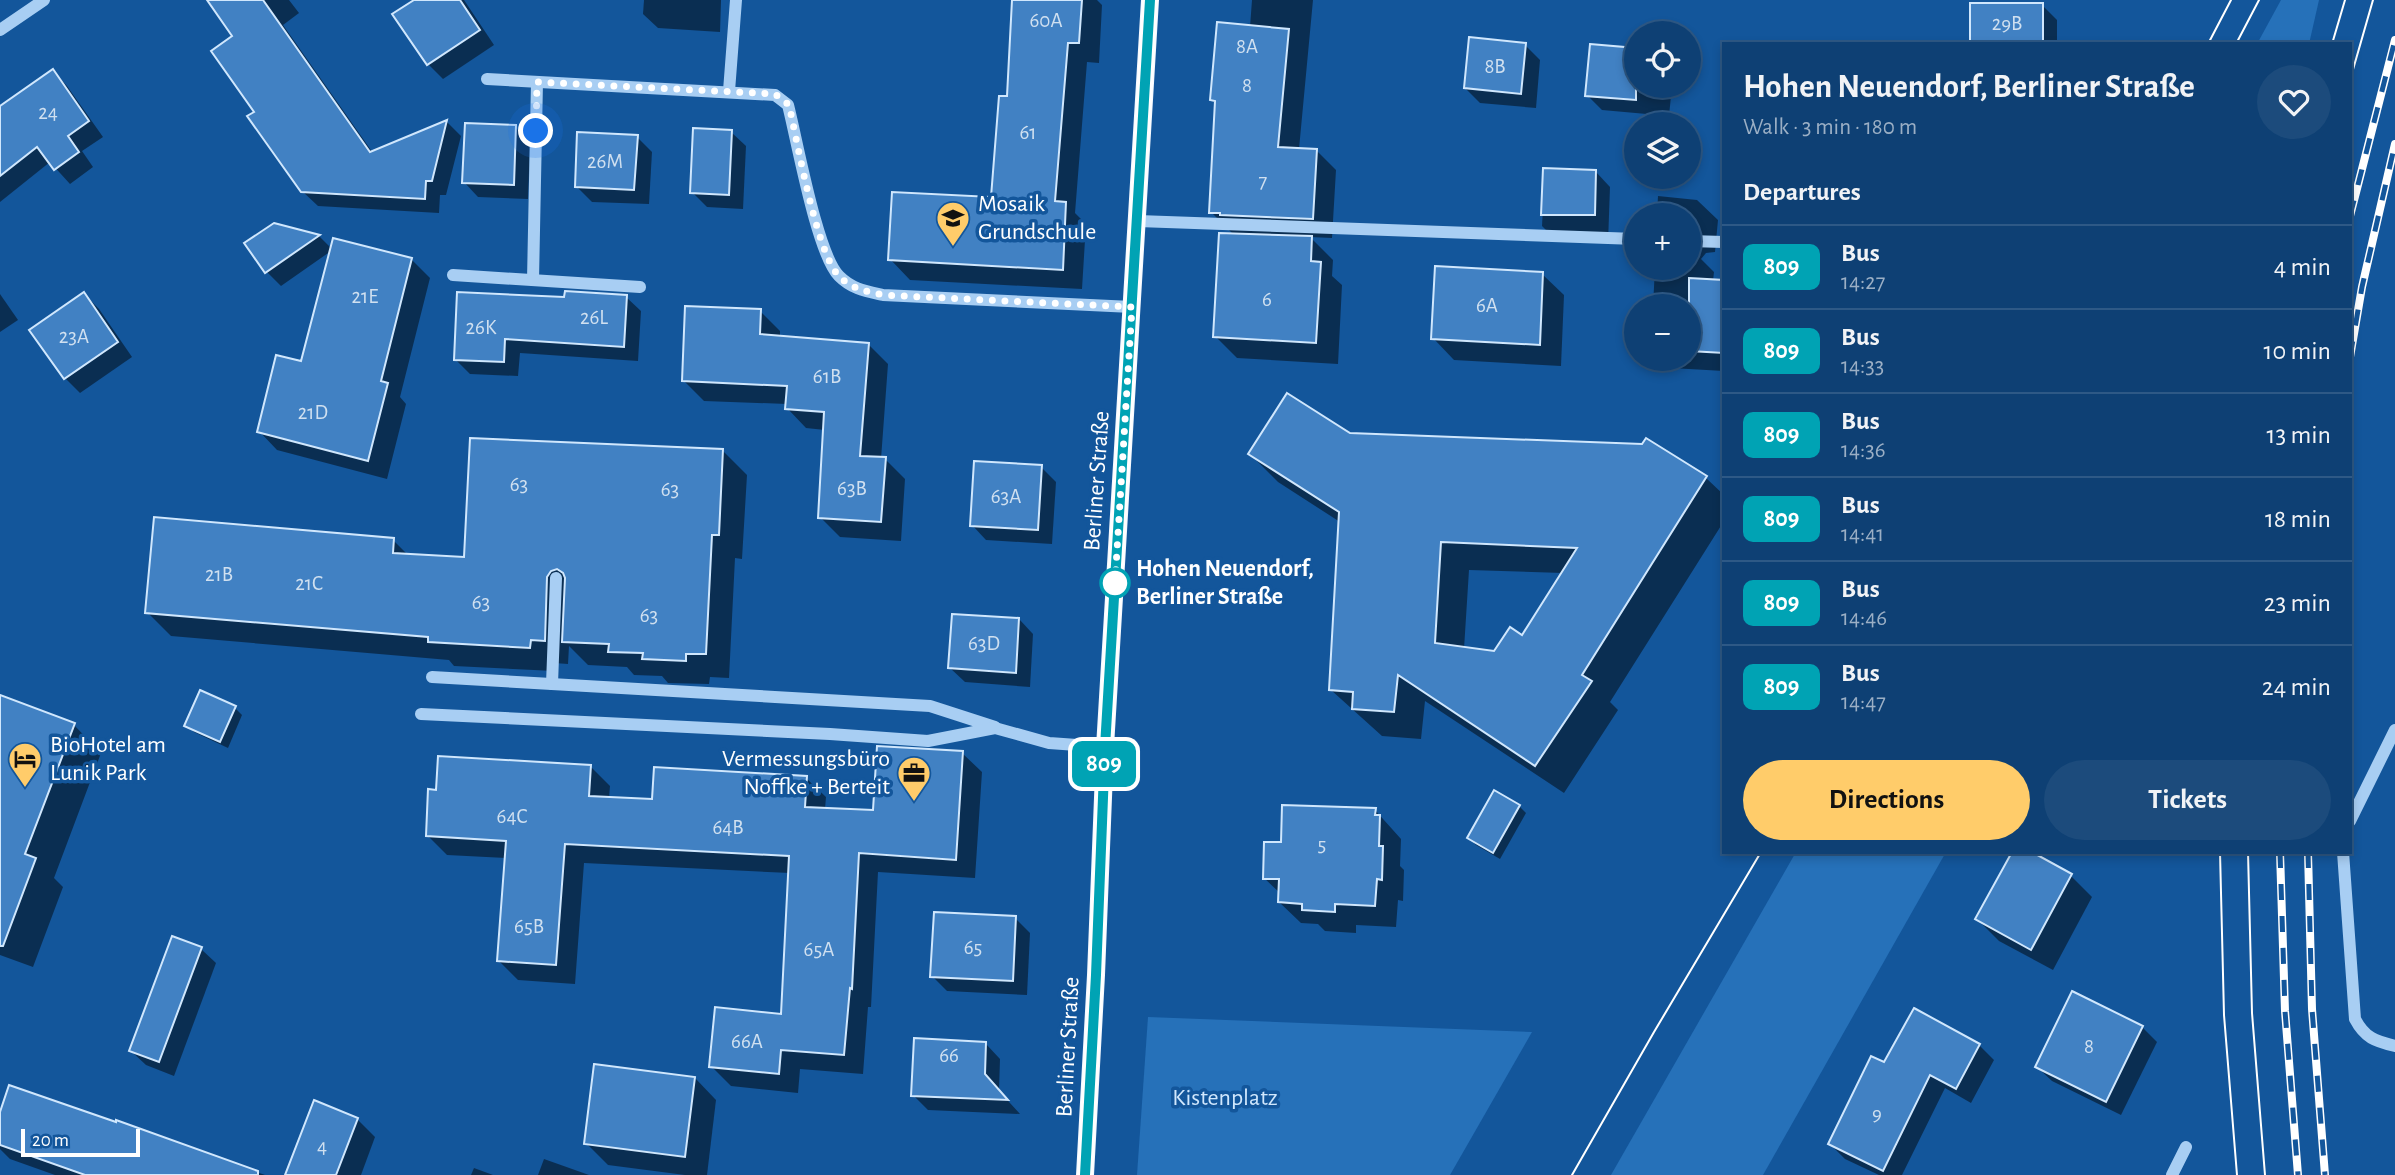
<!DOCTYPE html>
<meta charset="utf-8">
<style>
body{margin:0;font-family:"Alegreya Sans",sans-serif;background:#1c4b7c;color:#f1f3f6;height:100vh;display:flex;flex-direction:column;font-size:26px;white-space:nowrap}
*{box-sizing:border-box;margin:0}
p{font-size:23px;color:#9bafc5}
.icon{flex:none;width:38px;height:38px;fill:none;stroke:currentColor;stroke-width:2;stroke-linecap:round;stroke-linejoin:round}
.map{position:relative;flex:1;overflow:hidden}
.side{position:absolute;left:1722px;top:42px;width:630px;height:812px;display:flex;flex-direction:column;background:#0e4074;border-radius:0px;box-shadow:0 4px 10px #0003,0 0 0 2px #2e5986}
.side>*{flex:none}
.badge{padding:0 14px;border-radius:10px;font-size:24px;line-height:46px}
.controls{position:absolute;left:1624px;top:21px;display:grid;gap:14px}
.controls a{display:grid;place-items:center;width:77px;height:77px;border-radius:50%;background:#0e4074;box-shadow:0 4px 10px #0003,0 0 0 2px #2e5986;font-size:35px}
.scale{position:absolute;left:21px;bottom:18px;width:119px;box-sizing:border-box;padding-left:7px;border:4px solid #fff;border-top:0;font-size:19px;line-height:24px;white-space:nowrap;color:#fff;-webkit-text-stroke:5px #13569b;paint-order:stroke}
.you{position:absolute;width:35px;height:35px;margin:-18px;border:5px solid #fff;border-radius:50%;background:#1a73e8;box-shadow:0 0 0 10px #1a73e833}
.map>.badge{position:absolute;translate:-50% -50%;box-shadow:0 0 0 4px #fff}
h2{padding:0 21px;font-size:26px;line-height:63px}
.round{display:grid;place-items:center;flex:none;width:74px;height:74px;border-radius:37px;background:#1c4b7c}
.headline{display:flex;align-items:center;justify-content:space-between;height:119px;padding:0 21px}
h1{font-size:33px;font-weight:700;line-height:52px}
.action{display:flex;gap:14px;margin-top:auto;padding:14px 21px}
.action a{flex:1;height:80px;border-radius:42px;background:#ffcc6a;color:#111;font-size:28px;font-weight:700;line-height:80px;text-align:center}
.action a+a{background:#1c4b7c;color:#f1f3f6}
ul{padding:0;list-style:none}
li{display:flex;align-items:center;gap:21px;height:84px;padding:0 21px;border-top:2px solid #2e5986}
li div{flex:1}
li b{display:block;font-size:26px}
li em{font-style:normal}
li .badge{min-width:77px;font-weight:700;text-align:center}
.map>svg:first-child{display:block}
</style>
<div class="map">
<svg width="2395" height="1175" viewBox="0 0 2395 1175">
<rect width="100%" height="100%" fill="#13569b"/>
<g fill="#2671b9">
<path d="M 2281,0 L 2319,0 L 2309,44 L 2257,44 Z"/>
<path d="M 1796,852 L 1946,852 L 1763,1175 L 1611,1175 Z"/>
<path d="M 1148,1017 L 1532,1032 L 1450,1175 L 1137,1175 Z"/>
</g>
<g fill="#0007" fill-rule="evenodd">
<path d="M 209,0 L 289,0 L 299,13 L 283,25 L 373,153 L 447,122 L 461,136 L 446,195 L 440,195 L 439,213 L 318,206 L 302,191 L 256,112 L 234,36 Z"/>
<path d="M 417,0 L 464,0 L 494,45 L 443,79 L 428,64 Z"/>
<path d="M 644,0 L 721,0 L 720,32 L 658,28 L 643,14 Z"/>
<path d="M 1014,0 L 1097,0 L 1102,5 L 1099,63 L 1087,62 L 1075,213 L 1086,224 L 1082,289 L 910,280 L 890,259 L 993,199 L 1009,98 Z"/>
<path d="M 1252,0 L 1313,0 L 1299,149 L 1316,150 L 1336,170 L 1332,238 L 1310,237 L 1333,260 L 1332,276 L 1342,285 L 1338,364 L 1237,358 L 1215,336 L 1234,235 L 1211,212 L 1216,104 L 1212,100 L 1250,27 Z"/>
<path d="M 2042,5 L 2057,20 L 2057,44 L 1972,44 Z"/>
<path d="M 1525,45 L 1540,60 L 1536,108 L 1480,103 L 1465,88 Z"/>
<path d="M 1591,46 L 1636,50 L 1636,86 L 1672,86 L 1669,116 L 1602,110 L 1587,95 Z"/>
<path d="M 53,71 L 67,86 L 103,137 L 82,151 L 93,167 L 70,184 L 50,162 L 0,202 L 0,109 Z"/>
<path d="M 515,127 L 530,142 L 528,199 L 478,197 L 464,182 Z"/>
<path d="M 731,132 L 746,146 L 743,209 L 707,207 L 692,192 Z"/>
<path d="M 637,137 L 652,152 L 649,204 L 592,202 L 577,187 Z"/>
<path d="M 1545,170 L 1596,172 L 1610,187 L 1608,243 L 1557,241 L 1542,226 Z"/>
<path d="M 1658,196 L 1697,200 L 1718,220 L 1715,252 L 1706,253 L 1701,259 L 1714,272 L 1713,281 L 1724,281 L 1724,371 L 1671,368 L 1661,359 L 1689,359 L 1689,306 L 1653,306 L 1655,268 L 1689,268 L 1689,215 L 1657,215 Z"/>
<path d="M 274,225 L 319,236 L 332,249 L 411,259 L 430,278 L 400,397 L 406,404 L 387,479 L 277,450 L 259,431 L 303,363 L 331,251 L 281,286 L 267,272 Z"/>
<path d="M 1542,274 L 1564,295 L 1561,366 L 1454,360 L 1433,338 Z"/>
<path d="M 0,294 L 18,320 L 0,332 Z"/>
<path d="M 84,294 L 99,309 L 132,357 L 80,393 L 65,378 Z"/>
<path d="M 626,297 L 641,311 L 638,361 L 520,353 L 518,376 L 470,374 L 455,359 L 566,299 Z"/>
<path d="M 760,311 L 780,331 L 780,337 L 868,344 L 888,364 L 881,459 L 885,459 L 905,479 L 901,541 L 840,537 L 820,517 L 825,430 L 806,428 L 787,408 L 787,404 L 704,401 L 684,381 Z"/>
<path d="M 1349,434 L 1643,445 L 1646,440 L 1706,478 L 1724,495 L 1724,521 L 1610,702 L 1618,710 L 1564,793 L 1425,701 L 1421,739 L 1382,736 L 1331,690 L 1340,522 L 1278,482 L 1250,454 ZM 1469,570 L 1563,573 L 1522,637 L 1495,652 L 1464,649 Z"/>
<path d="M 723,451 L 747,475 L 742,559 L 735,558 L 729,678 L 710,677 L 709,684 L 668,683 L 662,676 L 634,675 L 627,667 L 588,665 L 569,646 L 568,664 L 554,663 L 554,671 L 454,666 L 449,660 L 171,636 L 147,612 L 393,540 L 409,556 L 466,559 Z"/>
<path d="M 1041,467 L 1056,482 L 1052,544 L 986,540 L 972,525 Z"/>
<path d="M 1019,619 L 1033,634 L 1030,687 L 965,682 L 950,668 Z"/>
<path d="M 0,697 L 74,725 L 101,753 L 54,878 L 63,887 L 33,967 L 0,955 Z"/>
<path d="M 235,708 L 242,715 L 228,748 L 194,732 L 187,725 Z"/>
<path d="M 962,753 L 982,772 L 975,878 L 878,872 L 871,1007 L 868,1007 L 863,1074 L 800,1069 L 798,1093 L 731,1086 L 711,1066 L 783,1016 L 790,873 L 584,863 L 575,984 L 518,980 L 498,960 L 506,858 L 447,855 L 427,835 L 437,792 L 590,766 L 610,786 L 609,798 L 654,800 L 806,778 L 826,797 L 825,809 L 875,812 Z"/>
<path d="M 1495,792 L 1519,806 L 1526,813 L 1500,859 L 1476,845 L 1469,838 Z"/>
<path d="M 1375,810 L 1401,839 L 1400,866 L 1404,870 L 1403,901 L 1398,900 L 1396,927 L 1356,925 L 1356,933 L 1325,931 L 1318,924 L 1301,923 L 1279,902 L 1280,893 L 1264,878 L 1283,844 Z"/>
<path d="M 2071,876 L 2092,897 L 2053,970 L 1999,941 L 1977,919 Z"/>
<path d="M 1015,918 L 1030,933 L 1027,995 L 947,991 L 932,976 Z"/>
<path d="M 201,949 L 216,963 L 174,1076 L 146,1065 L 131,1051 Z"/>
<path d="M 1914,1010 L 1979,1045 L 1994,1060 L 1971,1103 L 1945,1088 L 1902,1175 L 1879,1175 L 1845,1159 L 1830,1144 L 1885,1065 Z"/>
<path d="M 2142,1027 L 2157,1042 L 2121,1115 L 2052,1081 L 2037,1067 Z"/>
<path d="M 986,1044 L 1000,1059 L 999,1091 L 1020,1114 L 928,1110 L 913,1095 Z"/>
<path d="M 695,1078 L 716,1100 L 707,1175 L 685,1175 L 608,1165 L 586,1143 Z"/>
<path d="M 0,1117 L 117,1124 L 117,1122 L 265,1175 L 55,1175 L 10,1159 L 0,1149 Z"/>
<path d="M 357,1119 L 375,1137 L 361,1175 L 287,1175 Z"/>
<path d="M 544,1159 L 589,1175 L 538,1175 Z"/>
<path d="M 474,1168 L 493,1175 L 471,1175 Z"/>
</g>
<g fill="#4181c3" stroke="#d0e7fd" stroke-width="2" fill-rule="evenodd">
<path d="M 207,0 L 263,0 L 370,152 L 447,120 L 432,181 L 426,181 L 425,199 L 301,192 L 247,116 L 254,112 L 211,51 L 232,36 Z"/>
<path d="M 414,0 L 460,0 L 480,30 L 427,65 L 392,14 Z"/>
<path d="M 1012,0 L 1082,0 L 1079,43 L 1068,43 L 1055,201 L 1066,202 L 1063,270 L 888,260 L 892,192 L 991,197 L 999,96 L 1007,96 Z"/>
<rect x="1970" y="3" width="73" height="41"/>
<path d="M 1217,22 L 1289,29 L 1278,147 L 1317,149 L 1313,219 L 1220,215 L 1220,213 L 1209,213 L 1215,101 L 1210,100 Z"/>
<path d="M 1469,37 L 1526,43 L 1521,94 L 1464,88 Z"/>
<path d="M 1590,44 L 1636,48 L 1636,100 L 1585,96 Z"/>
<path d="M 53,69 L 89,121 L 68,136 L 79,152 L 54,170 L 37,147 L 0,176 L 0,106 Z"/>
<path d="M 465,123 L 516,125 L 514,185 L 462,183 Z"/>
<path d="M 693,128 L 732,130 L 729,195 L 690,193 Z"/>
<path d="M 577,132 L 638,135 L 634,190 L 575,187 Z"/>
<path d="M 1543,168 L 1596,170 L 1595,215 L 1541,215 Z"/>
<path d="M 274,223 L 320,235 L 265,273 L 244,243 Z"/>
<path d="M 1219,233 L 1312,236 L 1311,261 L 1321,262 L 1316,343 L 1213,337 Z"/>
<path d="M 333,238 L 412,258 L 381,381 L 388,383 L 368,461 L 257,432 L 276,355 L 301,361 Z"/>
<path d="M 1435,266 L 1543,272 L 1540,345 L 1431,339 Z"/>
<path d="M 1689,278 L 1724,280 L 1724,353 L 1689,351 Z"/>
<path d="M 565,291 L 627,295 L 624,347 L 505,339 L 504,362 L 454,360 L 457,292 L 564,297 Z"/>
<path d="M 84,292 L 118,342 L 64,379 L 29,330 Z"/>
<path d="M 685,306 L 761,309 L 760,334 L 869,343 L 860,456 L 886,457 L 881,522 L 818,518 L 824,412 L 785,409 L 787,386 L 682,381 Z"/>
<path d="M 1287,393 L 1350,433 L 1642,444 L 1646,438 L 1707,476 L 1582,675 L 1592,681 L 1535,766 L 1398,675 L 1394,712 L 1352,709 L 1353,692 L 1329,690 L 1339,512 L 1248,454 ZM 1441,542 L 1577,548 L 1522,635 L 1510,627 L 1494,651 L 1435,643 Z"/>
<path d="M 470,438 L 723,449 L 719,535 L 712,535 L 706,654 L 686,654 L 686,661 L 642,659 L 643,653 L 608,652 L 609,644 L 562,642 L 565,578 L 563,573 L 557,569 L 551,571 L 547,577 L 545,641 L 531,640 L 530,648 L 428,642 L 428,637 L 145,613 L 154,517 L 394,538 L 393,553 L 464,557 Z"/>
<path d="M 974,461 L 1042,465 L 1038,530 L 970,526 Z"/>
<path d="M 952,614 L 1019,618 L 1016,673 L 948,668 Z"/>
<path d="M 200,690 L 236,706 L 220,742 L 184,726 Z"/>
<path d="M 0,695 L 75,723 L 25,854 L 36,858 L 3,946 L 0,946 Z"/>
<path d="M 877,746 L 963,751 L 956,860 L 859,853 L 852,989 L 850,988 L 844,1055 L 781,1050 L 779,1074 L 709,1067 L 715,1007 L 781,1014 L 789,856 L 565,844 L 556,965 L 497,961 L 506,841 L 426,836 L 428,789 L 436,790 L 438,756 L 591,765 L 589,796 L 652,799 L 654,767 L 807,776 L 805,807 L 873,810 Z"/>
<path d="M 1494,790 L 1520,805 L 1493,853 L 1467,838 Z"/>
<path d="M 1282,805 L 1376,808 L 1375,815 L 1380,815 L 1379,846 L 1383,846 L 1382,880 L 1377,879 L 1375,906 L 1335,904 L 1335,912 L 1302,910 L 1302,904 L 1278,902 L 1279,879 L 1263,879 L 1264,842 L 1281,842 Z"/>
<path d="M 2012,852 L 2032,852 L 2072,874 L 2031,950 L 1975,919 Z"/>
<path d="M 934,912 L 1016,916 L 1013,981 L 930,977 Z"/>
<path d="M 172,936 L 202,947 L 159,1062 L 129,1051 Z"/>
<path d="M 2072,991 L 2143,1026 L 2106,1102 L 2035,1067 Z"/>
<path d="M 1914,1008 L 1980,1044 L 1956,1089 L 1930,1075 L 1883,1171 L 1828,1144 L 1871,1056 L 1884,1062 Z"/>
<path d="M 914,1038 L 986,1042 L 985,1074 L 1008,1100 L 911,1096 Z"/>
<path d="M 594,1064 L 695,1077 L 685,1157 L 584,1144 Z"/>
<path d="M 9,1085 L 116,1122 L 116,1120 L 258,1171 L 258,1175 L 85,1175 L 0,1145 L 0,1112 Z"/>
<path d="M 314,1100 L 358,1118 L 336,1175 L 285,1175 Z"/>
</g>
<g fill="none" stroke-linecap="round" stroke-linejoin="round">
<g stroke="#a8cef3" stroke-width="12">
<path d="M 0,30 L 44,0"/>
<path d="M 487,79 L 775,95 L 788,105 C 797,140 817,254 839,276 C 852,289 865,291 883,295 L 1132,307"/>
<path d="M 729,91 L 736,0"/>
<path d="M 1138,221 L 1636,239"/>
<path d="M 1689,241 L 1724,242"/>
<path d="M 453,275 L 640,287"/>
<path d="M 533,280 L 537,82"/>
<path d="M 432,677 L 930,706 L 995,727"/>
<path d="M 552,684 L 556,578"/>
<path d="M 421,714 L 830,734 L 928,741 L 995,728 L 1049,743 L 1105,747"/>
<path d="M 2350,821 L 2395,730"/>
<path d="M 2343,852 L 2355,1019 C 2365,1038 2375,1041 2395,1046"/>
<path d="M 2172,1175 L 2186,1147"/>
</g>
<path stroke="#f4f9ff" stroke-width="18" d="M 1085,1175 L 1096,975 L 1105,747 L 1150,0"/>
<g stroke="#fff" stroke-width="2">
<path d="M 2208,44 L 2231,0"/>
<path d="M 2236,44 L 2259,0"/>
<path d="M 2332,44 L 2345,0"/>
<path d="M 2350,80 L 2373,0"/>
<path d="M 2220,852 L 2224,1015 L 2237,1175"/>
<path d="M 2248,852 L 2252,1013 L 2265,1175"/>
<path d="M 1572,1175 L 1654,1032 L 1761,852"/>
</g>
<defs>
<g id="rail">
<path d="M 2350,216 L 2395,40"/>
<path d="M 2350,357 L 2362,287 L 2395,144"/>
<path d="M 2280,852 L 2285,1011 L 2298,1175"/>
<path d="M 2308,852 L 2312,1009 L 2325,1175"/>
</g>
</defs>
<use href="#rail" stroke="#fff" stroke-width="8"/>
<use href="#rail" stroke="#13569b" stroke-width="5" stroke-dasharray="16" stroke-linecap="butt"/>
</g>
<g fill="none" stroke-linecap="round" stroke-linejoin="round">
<defs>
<path id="line" d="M 1085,1175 L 1096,975 L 1105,747 L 1150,0"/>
</defs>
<use href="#line" stroke="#fff" stroke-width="16"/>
<use href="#line" stroke="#00a3b4" stroke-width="10"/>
<path stroke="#fff" stroke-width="7" stroke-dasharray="0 12.6" d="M 536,131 L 537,82 L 775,94 L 789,105 C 797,140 817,255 839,276 C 852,289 865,291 883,295 L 1132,307 L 1115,583"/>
</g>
<defs>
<symbol id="school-pin" viewBox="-11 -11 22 30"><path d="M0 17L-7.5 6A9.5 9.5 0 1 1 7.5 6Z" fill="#ffcc6a" stroke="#13569b"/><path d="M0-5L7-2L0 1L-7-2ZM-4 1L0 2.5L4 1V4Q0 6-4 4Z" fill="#111"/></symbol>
<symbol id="hotel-pin" viewBox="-11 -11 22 30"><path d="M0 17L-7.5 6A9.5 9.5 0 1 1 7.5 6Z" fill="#ffcc6a" stroke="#13569b"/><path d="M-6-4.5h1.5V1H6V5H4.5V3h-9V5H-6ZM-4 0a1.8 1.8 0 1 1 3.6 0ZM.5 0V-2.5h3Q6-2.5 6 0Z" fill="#111"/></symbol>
<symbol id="office-pin" viewBox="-11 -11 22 30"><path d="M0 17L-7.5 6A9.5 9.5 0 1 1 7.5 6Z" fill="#ffcc6a" stroke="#13569b"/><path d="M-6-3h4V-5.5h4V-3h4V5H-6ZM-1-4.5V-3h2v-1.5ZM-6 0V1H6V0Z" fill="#111"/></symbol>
</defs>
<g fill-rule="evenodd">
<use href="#school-pin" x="934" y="199" width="38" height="52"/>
<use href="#hotel-pin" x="6" y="740" width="38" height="52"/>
<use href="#office-pin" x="895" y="754" width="38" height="52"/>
</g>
<circle fill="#fff" stroke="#00a3b4" stroke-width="3.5" cx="1115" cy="583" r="14"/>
<g text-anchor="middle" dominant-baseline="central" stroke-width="7" stroke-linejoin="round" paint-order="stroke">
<g font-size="21" fill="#d0e0f0">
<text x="1046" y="20">60A</text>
<text x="2007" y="23">29B</text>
<text x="1247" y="46">8A</text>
<text x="1495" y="66">8B</text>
<text x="1247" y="85">8</text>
<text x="48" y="112">24</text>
<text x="1028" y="132">61</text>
<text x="605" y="161">26M</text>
<text x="1263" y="181">7</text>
<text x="365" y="296">21E</text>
<text x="1267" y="299">6</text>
<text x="1487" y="305">6A</text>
<text x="594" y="317">26L</text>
<text x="481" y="327">26K</text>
<text x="74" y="336">23A</text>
<text x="827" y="376">61B</text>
<text x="313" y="412">21D</text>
<text x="519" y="484">63</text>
<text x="852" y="488">63B</text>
<text x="670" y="489">63</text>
<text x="1006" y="496">63A</text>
<text x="219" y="574">21B</text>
<text x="309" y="583">21C</text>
<text x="481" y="602">63</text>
<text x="649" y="615">63</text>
<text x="984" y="643">63D</text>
<text x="512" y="816">64C</text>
<text x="728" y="827">64B</text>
<text x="1322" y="844">5</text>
<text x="529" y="926">65B</text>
<text x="973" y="947">65</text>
<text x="819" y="949">65A</text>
<text x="747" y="1041">66A</text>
<text x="2089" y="1046">8</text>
<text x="949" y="1055">66</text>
<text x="1877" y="1113">9</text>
<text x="322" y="1146">4</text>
</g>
<g font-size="24" fill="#fff" stroke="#13569b" text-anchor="start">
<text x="978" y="204">Mosaik<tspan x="978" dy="28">Grundschule</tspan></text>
<text x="50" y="745">BioHotel am<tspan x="50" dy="28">Lunik Park</tspan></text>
<text x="890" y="759" text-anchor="end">Vermessungsbüro<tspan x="890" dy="28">Noffke + Berteit</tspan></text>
</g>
<g font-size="24" fill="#fff" stroke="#13569b">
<text transform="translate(1097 481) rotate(-86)">Berliner Straße</text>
<text transform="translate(1068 1047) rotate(-87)">Berliner Straße</text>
</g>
<g font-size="24" font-weight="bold" fill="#fff" stroke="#13569b" text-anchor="start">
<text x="1136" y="569">Hohen Neuendorf,<tspan x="1136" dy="28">Berliner Straße</tspan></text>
</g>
<g font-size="24" fill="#d0e7fd" stroke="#13569b">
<text x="1225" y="1098">Kistenplatz</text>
</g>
</g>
</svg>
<div class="controls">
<a><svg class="icon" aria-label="locate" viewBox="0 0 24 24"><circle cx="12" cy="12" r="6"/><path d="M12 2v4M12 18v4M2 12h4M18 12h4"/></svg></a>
<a><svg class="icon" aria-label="layers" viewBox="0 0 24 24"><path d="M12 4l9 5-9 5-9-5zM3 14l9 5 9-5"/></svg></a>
<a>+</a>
<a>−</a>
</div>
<div class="scale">20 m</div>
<div class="you" style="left:536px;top:131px"></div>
<b class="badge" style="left:1104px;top:764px;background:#00a3b4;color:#fff">809</b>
<section class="side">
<div class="headline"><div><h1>Hohen Neuendorf, Berliner Straße</h1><p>Walk · 3 min · 180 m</p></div><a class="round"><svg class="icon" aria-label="heart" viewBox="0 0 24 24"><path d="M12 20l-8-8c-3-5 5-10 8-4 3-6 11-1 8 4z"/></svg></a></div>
<h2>Departures</h2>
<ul>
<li><span class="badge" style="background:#00a3b4;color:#fff">809</span><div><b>Bus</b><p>14:27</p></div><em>4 min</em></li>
<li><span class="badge" style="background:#00a3b4;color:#fff">809</span><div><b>Bus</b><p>14:33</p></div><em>10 min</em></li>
<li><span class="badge" style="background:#00a3b4;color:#fff">809</span><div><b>Bus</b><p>14:36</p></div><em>13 min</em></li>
<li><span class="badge" style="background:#00a3b4;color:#fff">809</span><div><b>Bus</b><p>14:41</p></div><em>18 min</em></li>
<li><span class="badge" style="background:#00a3b4;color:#fff">809</span><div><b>Bus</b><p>14:46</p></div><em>23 min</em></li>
<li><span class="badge" style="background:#00a3b4;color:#fff">809</span><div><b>Bus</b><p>14:47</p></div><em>24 min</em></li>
</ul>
<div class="action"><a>Directions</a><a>Tickets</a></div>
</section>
</div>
